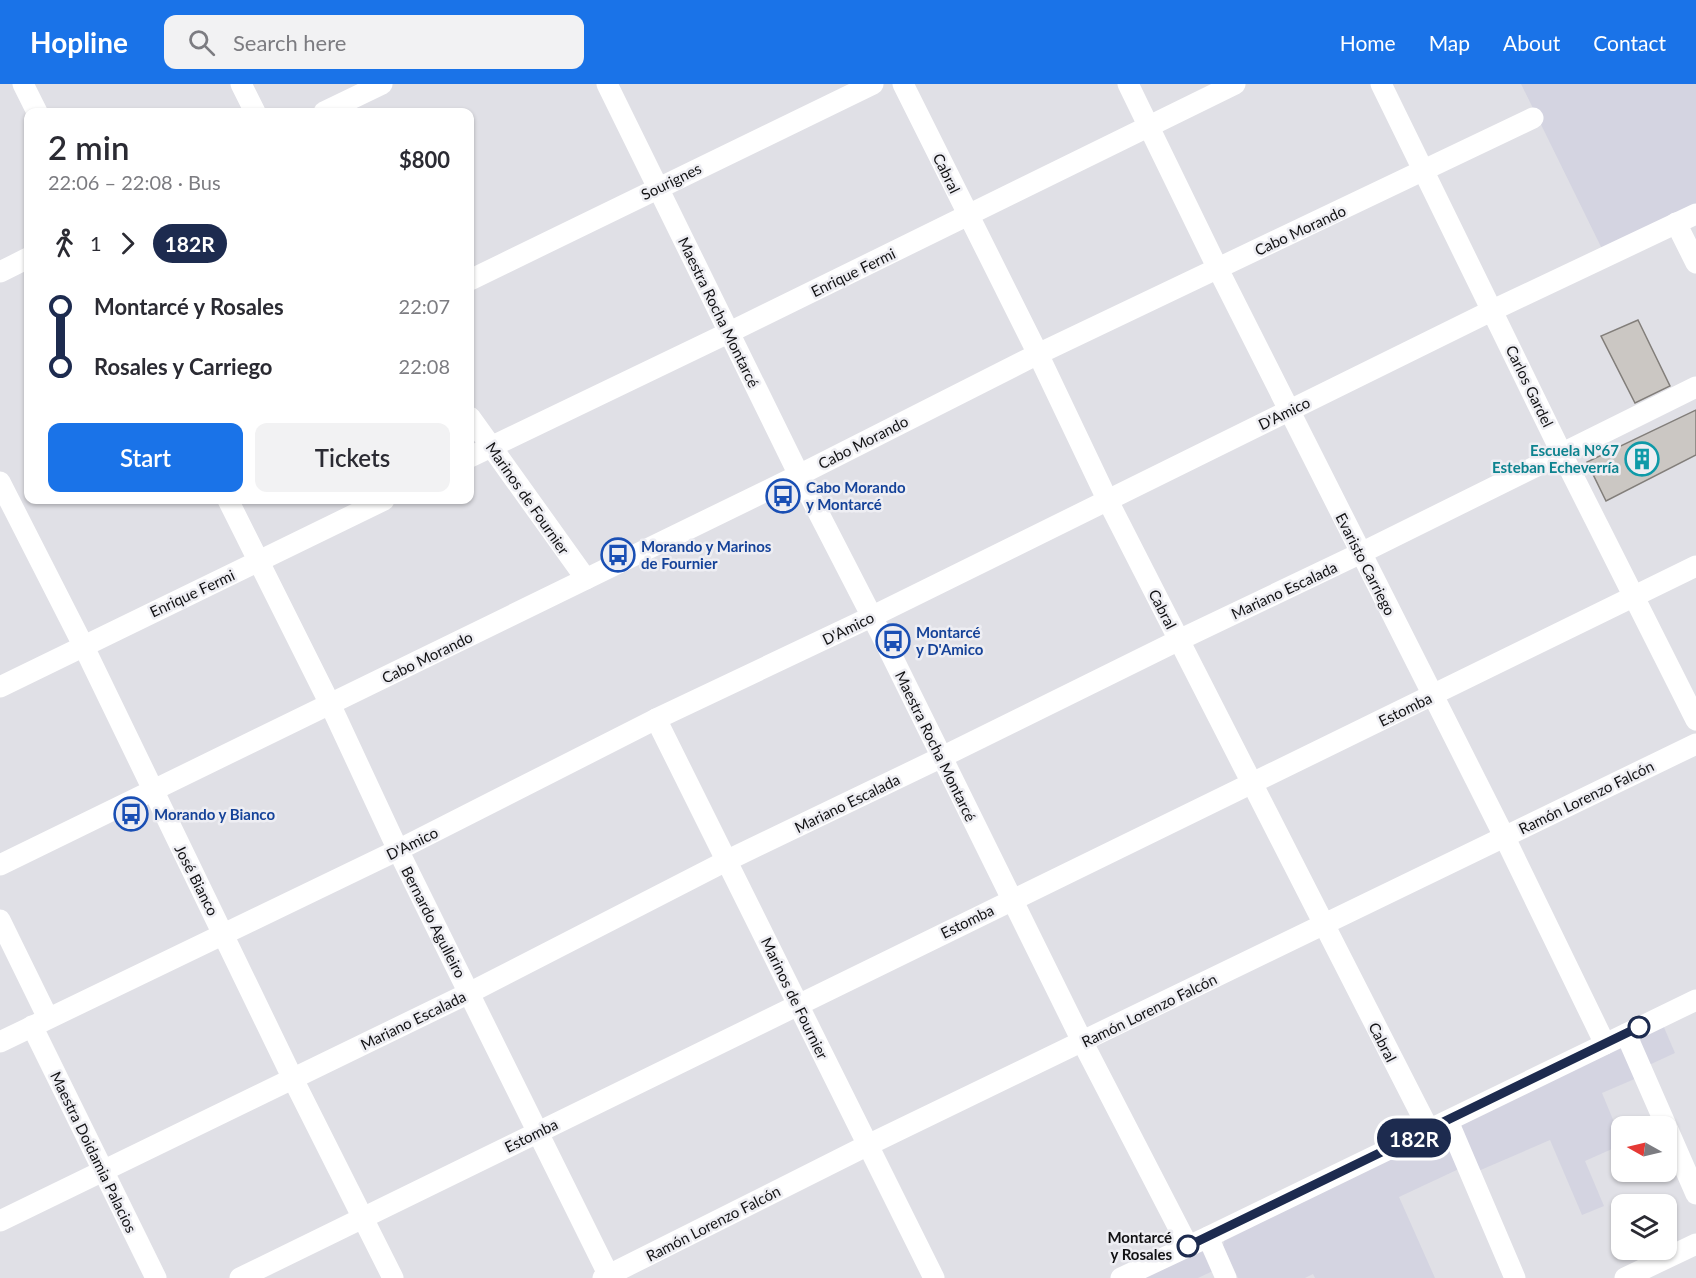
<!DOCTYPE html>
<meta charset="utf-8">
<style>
body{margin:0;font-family:Lato,sans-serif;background:#f2f2f3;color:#2b2b33;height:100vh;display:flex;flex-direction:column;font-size:22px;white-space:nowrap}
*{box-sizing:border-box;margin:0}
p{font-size:20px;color:#7c7c81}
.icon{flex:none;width:33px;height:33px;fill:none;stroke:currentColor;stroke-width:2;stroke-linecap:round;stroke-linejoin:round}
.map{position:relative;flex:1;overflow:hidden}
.drawer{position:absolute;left:24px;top:24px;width:450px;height:396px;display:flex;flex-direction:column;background:#fff;border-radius:12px;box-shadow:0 2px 4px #0004}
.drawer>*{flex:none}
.badge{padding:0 12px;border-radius:20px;font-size:21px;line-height:39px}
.needle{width:39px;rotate:278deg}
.fabs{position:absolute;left:1611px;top:1032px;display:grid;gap:12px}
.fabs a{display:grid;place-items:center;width:66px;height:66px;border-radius:12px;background:#fff;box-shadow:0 2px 4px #0004;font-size:30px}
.map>.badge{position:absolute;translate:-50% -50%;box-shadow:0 0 0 3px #fff}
.legs{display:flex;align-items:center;gap:9px;height:66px;padding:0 24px;font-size:20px}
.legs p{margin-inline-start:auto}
.head{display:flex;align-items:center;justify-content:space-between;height:102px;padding:0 24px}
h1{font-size:33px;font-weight:600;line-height:45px}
.primary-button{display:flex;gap:12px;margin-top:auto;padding:12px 24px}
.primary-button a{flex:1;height:69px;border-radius:12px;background:#1a73e8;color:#fff;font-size:24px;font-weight:600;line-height:69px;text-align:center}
.primary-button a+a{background:#f2f2f3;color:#2b2b33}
ul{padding:0 24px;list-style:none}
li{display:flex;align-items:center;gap:21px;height:60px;font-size:22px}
li i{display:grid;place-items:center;width:9px;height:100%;margin:0 8px;background:currentColor}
li i::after{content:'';width:15px;height:15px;margin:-8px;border:4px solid;border-radius:50%;background:#fff}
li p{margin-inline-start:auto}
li:first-child i{background:linear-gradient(#0000 50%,currentColor 0)}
li:last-child i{background:linear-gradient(currentColor 50%,#0000 0)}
header{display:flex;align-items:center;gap:36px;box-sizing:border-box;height:84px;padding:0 30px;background:#1a73e8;color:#fff}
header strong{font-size:28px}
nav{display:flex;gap:33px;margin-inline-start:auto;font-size:21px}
.search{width:420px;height:54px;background:#f2f2f3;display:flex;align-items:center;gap:15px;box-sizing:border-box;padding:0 21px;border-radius:12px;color:#7c7c81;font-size:22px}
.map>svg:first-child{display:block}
</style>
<header>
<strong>Hopline</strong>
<div class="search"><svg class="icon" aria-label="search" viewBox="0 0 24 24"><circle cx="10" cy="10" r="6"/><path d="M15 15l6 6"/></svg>Search here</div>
<nav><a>Home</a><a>Map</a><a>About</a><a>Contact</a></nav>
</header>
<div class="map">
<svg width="1696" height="1194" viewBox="0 0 1696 1194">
<rect width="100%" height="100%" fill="#e0e0e6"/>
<g fill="#d4d4e1">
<path d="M 1521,0 L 1696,0 L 1696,121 L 1604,169 Z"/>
<path d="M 1663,941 L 1675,969 L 1649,981 L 1640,957 L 1642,952 Z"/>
<path d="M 1620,964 L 1625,966 L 1637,994 L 1602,1009 L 1621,1055 L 1621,1061 L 1585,1077 L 1604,1122 L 1582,1131 L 1550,1056 L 1476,1088 L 1460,1045 L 1462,1039 Z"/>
<path d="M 1440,1052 L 1448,1055 L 1461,1084 L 1399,1113 L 1435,1194 L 1315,1194 L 1313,1190 L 1305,1194 L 1238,1194 L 1223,1162 L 1225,1153 Z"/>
<path d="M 1197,1166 L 1204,1168 L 1215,1186 L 1198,1194 L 1140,1194 Z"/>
</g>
<g fill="#cbc7c3" stroke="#827e7a" stroke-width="1.5">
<path d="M 1638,236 L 1670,302 L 1635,319 L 1601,252 Z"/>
<path d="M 1696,326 L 1696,371 L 1606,417 L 1587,378 Z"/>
</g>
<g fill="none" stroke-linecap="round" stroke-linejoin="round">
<g stroke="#fff" stroke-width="21">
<path d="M 23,0 L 37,28"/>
<path d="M 241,0 L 255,28"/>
<path d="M 607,0 L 799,391 L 886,560 L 1083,959 L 1188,1162"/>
<path d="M 903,0 L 1038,270 L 1107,415 L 1429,1046"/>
<path d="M 1128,0 L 1218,185 L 1504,752 L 1605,960"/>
<path d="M 1381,0 L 1562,370 L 1696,636"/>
<path d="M 324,28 L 382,0"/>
<path d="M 1676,139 L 1696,179"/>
<path d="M 0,188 L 28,174"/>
<path d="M 470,196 L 873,0"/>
<path d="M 470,333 L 586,495"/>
<path d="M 470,373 L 730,248 L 1235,0"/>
<path d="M 0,398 L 83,561 L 292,993 L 393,1194"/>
<path d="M 228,416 L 330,620 L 398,766 L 610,1194"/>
<path d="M 0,603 L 384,416"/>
<path d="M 656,635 L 934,1194"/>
<path d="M 0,781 L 799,391 L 1038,270 L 1533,34"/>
<path d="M 0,836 L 48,934"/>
<path d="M 32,942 L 156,1194"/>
<path d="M 1626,950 L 1696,1110"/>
<path d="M 0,958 L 398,766 L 656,635 L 871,533 L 1493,226 L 1696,130"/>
<path d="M 1448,1037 L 1515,1194"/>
<path d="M 0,1137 L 469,909 L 726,777 L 942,673 L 1179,556 L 1361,469 L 1696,303"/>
<path d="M 1208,1153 L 1226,1194"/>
<path d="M 240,1194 L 1696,482"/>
<path d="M 603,1194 L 868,1061 L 1696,660"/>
<path d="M 1121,1194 L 1208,1153 L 1696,916"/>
<path d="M 1625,1194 L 1696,1160"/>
</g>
</g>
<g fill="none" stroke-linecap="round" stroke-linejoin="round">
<defs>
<path id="line-1" d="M 1188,1162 L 1639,943"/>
</defs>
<use href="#line-1" stroke="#fff" stroke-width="14"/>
<use href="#line-1" stroke="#1d2b4f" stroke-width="9"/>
</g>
<defs>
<symbol id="building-ring" viewBox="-11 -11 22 22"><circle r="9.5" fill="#eeeef3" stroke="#0f9aa8" stroke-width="1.5"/><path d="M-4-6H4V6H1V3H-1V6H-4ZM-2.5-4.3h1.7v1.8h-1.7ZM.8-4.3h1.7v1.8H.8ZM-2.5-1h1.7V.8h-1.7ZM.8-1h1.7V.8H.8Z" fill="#0f9aa8"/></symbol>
<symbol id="bus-ring" viewBox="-11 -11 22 22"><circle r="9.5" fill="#eeeef3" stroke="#1a4fb4" stroke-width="1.5"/><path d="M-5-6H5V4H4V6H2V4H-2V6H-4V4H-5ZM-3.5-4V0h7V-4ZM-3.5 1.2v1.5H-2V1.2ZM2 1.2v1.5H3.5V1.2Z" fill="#1a4fb4"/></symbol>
</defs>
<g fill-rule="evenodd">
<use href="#building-ring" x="1623" y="356" width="38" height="38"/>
<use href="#bus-ring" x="764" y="393" width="38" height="38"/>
<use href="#bus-ring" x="599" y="452" width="38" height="38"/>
<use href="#bus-ring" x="874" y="538" width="38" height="38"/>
<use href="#bus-ring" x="112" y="711" width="38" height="38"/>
</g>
<g fill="#fff" stroke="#1d2b4f" stroke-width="3">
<circle cx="1639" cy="943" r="10"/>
<circle cx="1188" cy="1162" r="10"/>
</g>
<g text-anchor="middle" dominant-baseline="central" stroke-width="5" stroke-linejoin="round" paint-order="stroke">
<g font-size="15" fill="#121214" stroke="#eeeef3">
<text transform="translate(947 89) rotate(64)">Cabral</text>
<text transform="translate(671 97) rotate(-26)">Sourignes</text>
<text transform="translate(1300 146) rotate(-25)">Cabo Morando</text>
<text transform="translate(853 188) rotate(-26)">Enrique Fermi</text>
<text transform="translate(719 228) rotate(64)">Maestra Rocha Montarcé</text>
<text transform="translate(1530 302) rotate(64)">Carlos Gardel</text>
<text transform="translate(1284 329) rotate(-26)">D'Amico</text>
<text transform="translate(863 358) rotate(-27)">Cabo Morando</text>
<text transform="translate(528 414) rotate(55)">Marinos de Fournier</text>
<text transform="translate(1366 480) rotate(63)">Evaristo Carriego</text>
<text transform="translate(1284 506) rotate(-25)">Mariano Escalada</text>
<text transform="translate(192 509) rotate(-25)">Enrique Fermi</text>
<text transform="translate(1163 525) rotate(63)">Cabral</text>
<text transform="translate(848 544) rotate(-26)">D'Amico</text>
<text transform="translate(427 573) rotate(-26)">Cabo Morando</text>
<text transform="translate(1405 625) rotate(-26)">Estomba</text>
<text transform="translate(936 662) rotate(64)">Maestra Rocha Montarcé</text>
<text transform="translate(1586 713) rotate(-26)">Ramón Lorenzo Falcón</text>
<text transform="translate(847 719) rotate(-26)">Mariano Escalada</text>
<text transform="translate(412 759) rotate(-26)">D'Amico</text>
<text transform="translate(197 796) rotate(63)">José Bianco</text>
<text transform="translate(967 837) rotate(-26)">Estomba</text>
<text transform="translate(434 838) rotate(63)">Bernardo Agulleiro</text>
<text transform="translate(795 914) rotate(64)">Marinos de Fournier</text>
<text transform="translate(1149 926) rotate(-26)">Ramón Lorenzo Falcón</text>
<text transform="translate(413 936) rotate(-26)">Mariano Escalada</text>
<text transform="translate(1383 958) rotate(63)">Cabral</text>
<text transform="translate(531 1051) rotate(-26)">Estomba</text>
<text transform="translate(94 1068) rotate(64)">Maestra Doidamia Palacios</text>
<text transform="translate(713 1139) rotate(-27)">Ramón Lorenzo Falcón</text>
</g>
<g font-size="15" font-weight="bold" fill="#0d838f" stroke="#eeeef3" text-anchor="end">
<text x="1619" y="366">Escuela N°67<tspan x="1619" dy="17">Esteban Echeverría</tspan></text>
</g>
<g font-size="15" font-weight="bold" fill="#164399" stroke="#eeeef3" text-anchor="start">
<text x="806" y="403">Cabo Morando<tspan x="806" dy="17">y Montarcé</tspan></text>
<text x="641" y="462">Morando y Marinos<tspan x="641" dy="17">de Fournier</tspan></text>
<text x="916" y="548">Montarcé<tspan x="916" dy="17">y D'Amico</tspan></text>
<text x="154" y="730">Morando y Bianco</text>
</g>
<g font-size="15" font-weight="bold" fill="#121214" stroke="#eeeef3" text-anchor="end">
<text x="1172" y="1153">Montarcé<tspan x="1172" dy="17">y Rosales</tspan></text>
</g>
</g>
</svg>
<div class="fabs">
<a><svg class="needle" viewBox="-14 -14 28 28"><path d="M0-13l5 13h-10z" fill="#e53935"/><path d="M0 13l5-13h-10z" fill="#7c7c81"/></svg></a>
<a><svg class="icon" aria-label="layers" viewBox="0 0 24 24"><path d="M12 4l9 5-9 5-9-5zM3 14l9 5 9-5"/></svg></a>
</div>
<b class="badge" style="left:1414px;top:1054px;background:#1d2b4f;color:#fff">182R</b>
<section class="drawer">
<div class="head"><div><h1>2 min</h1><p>22:06 – 22:08 · Bus</p></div><b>$800</b></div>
<div class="legs"><svg class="icon" aria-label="walk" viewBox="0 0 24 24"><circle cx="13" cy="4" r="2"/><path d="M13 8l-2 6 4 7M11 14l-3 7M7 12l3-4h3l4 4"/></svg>1<svg class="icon" aria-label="forward" viewBox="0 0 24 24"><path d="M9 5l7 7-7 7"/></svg><b class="badge" style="background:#1d2b4f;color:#fff">182R</b></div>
<ul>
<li><i style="color:#1d2b4f"></i><b>Montarcé y Rosales</b><p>22:07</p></li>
<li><i style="color:#1d2b4f"></i><b>Rosales y Carriego</b><p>22:08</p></li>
</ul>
<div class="primary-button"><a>Start</a><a>Tickets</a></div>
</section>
</div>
